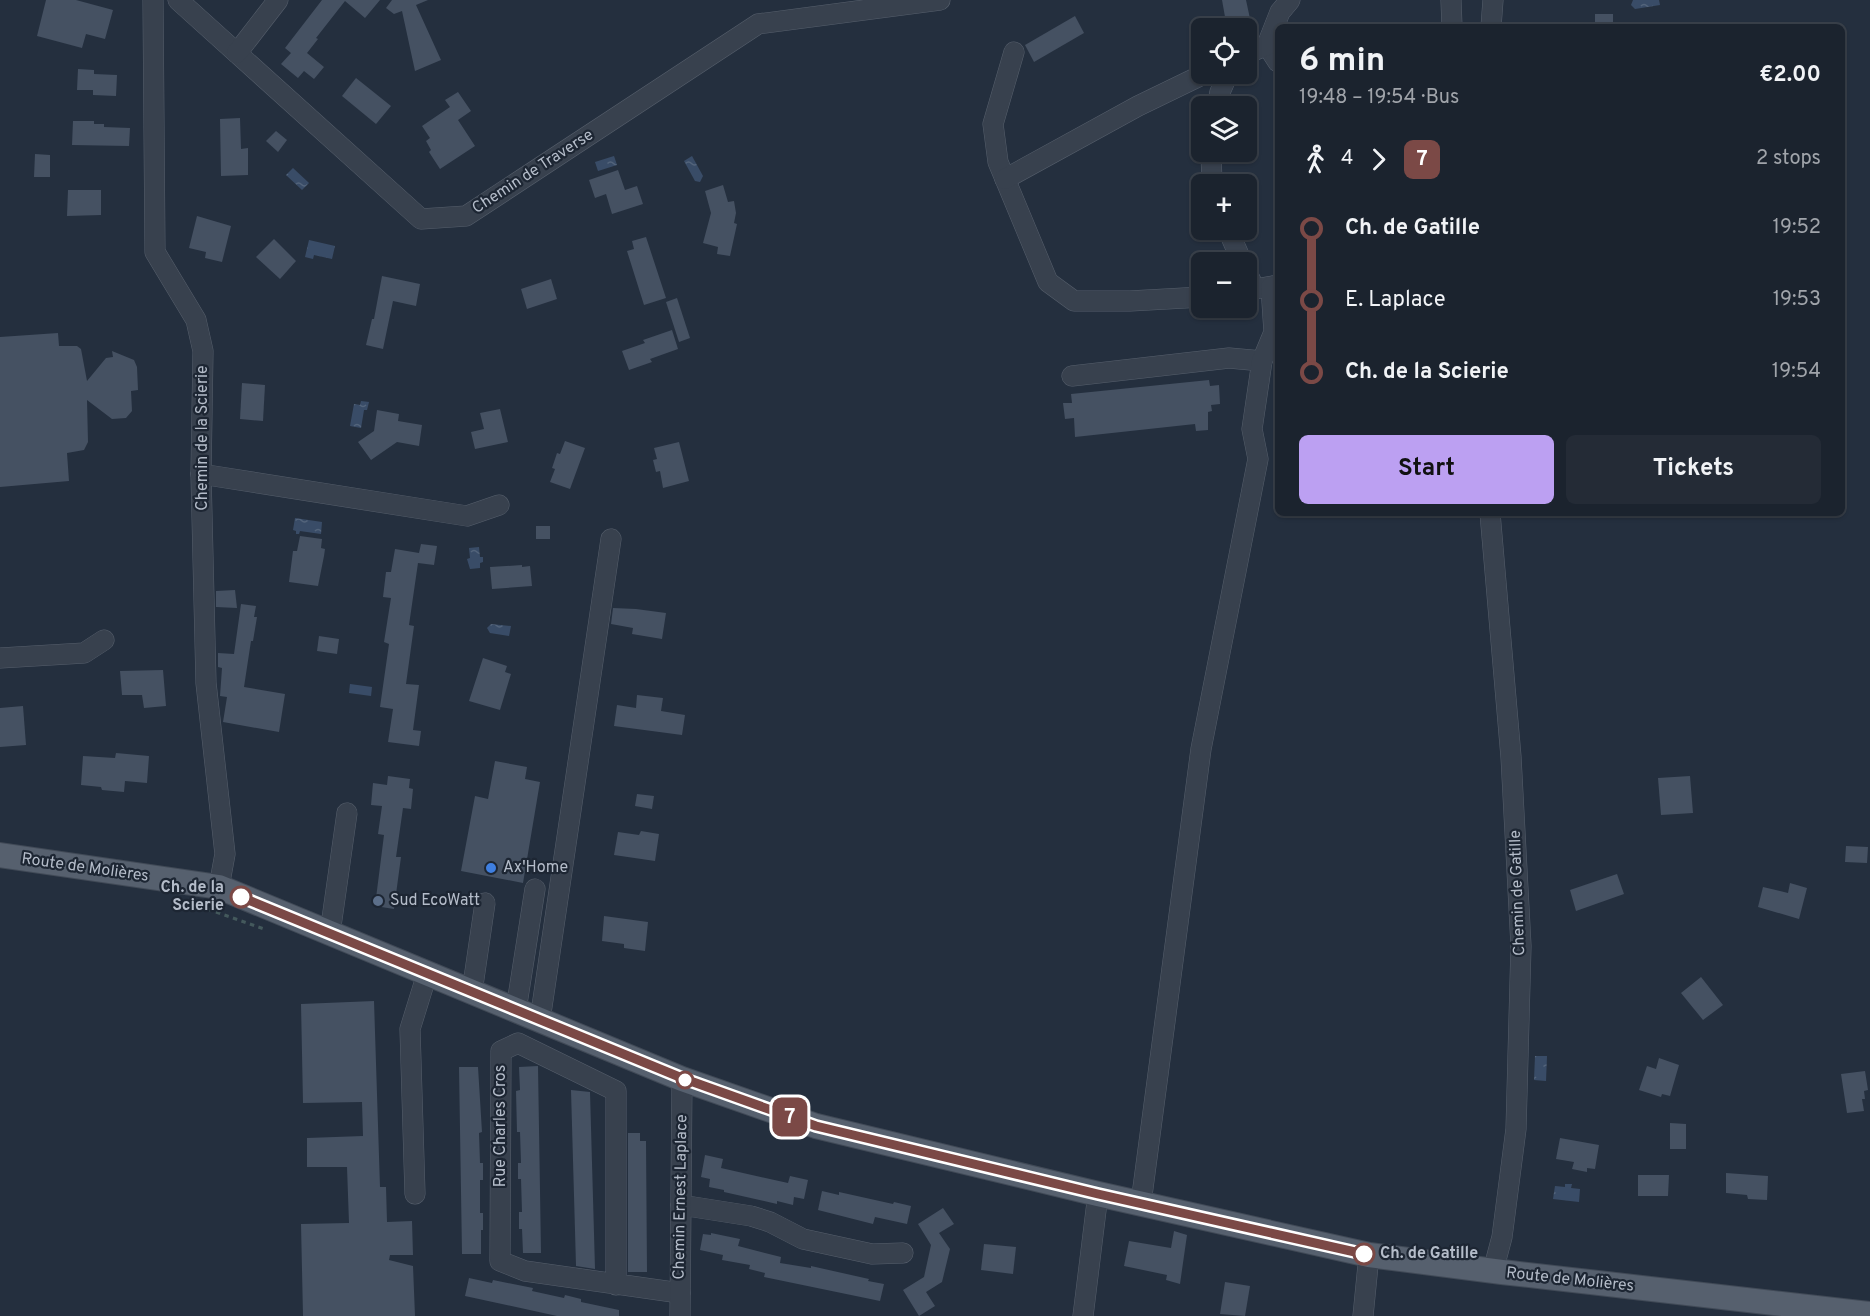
<!DOCTYPE html>
<meta charset="utf-8">
<style>
body{margin:0;font-family:Overpass,sans-serif;background:#242b36;color:#f1f3f6;height:100vh;display:flex;flex-direction:column;font-size:22px;white-space:nowrap}
*{box-sizing:border-box;margin:0}
p{font-size:20px;color:#a0a4aa}
.icon{flex:none;width:33px;height:33px;fill:none;stroke:currentColor;stroke-width:2;stroke-linecap:round;stroke-linejoin:round}
.map{position:relative;flex:1;overflow:hidden}
.drawer{position:absolute;left:1275px;top:24px;width:570px;height:492px;display:flex;flex-direction:column;background:#1b232e;border-radius:9px;box-shadow:0 2px 4px #0004,0 0 0 2px #39404a}
.drawer>*{flex:none}
.badge{padding:0 12px;border-radius:9px;font-size:21px;line-height:39px}
.tools{position:absolute;left:1191px;top:18px;display:grid;gap:12px}
.tools a{display:grid;place-items:center;width:66px;height:66px;border-radius:9px;background:#1b232e;box-shadow:0 2px 4px #0004,0 0 0 2px #39404a;font-size:30px}
.map>.badge{position:absolute;translate:-50% -50%;box-shadow:0 0 0 3px #fff}
.legs{display:flex;align-items:center;gap:9px;height:66px;padding:0 24px;font-size:20px}
.legs p{margin-inline-start:auto}
.summary{display:flex;align-items:center;justify-content:space-between;height:102px;padding:0 24px}
h1{font-size:33px;font-weight:700;line-height:45px}
.primary-button{display:flex;gap:12px;margin-top:auto;padding:12px 24px}
.primary-button a{flex:1;height:69px;border-radius:9px;background:#bca0f2;color:#111;font-size:24px;font-weight:700;line-height:69px;text-align:center}
.primary-button a+a{background:#242b36;color:#f1f3f6}
ul{padding:0 24px;list-style:none}
li{display:flex;align-items:center;gap:21px;height:72px;font-size:22px}
li i{display:grid;place-items:center;width:9px;height:100%;margin:0 8px;background:currentColor}
li i::after{content:'';width:15px;height:15px;margin:-8px;border:4px solid;border-radius:50%;background:#1b232e}
li p{margin-inline-start:auto}
li:first-child i{background:linear-gradient(#0000 50%,currentColor 0)}
li:last-child i{background:linear-gradient(currentColor 50%,#0000 0)}
.map>svg:first-child{display:block}
</style>
<div class="map">
<svg width="1870" height="1316" viewBox="0 0 1870 1316">
<defs>
<pattern id="water-ripples" width="26" height="14" patternUnits="userSpaceOnUse" patternTransform="scale(1.5)"><rect width="26" height="14" fill="#394c67"/><path d="M2 4q2-2 4 0t4 0M15 11q2-2 4 0t4 0" fill="none" stroke="#53647b"/></pattern>
</defs>
<rect width="100%" height="100%" fill="#242f3e"/>
<g fill="url(#water-ripples)">
<path d="M 1633,0 L 1659,0 L 1660,5 L 1635,9 L 1631,5 Z"/>
<path d="M 614,156 L 617,165 L 598,171 L 595,162 Z"/>
<path d="M 692,156 L 703,176 L 700,182 L 695,181 L 684,161 Z"/>
<path d="M 293,168 L 309,183 L 302,190 L 286,175 Z"/>
<path d="M 309,240 L 335,246 L 332,259 L 314,255 L 313,259 L 305,257 Z"/>
<path d="M 361,401 L 369,402 L 367,410 L 364,410 L 361,428 L 350,426 L 354,404 L 360,405 Z"/>
<path d="M 295,518 L 322,522 L 321,534 L 300,531 L 299,534 L 296,534 L 296,531 L 293,530 Z"/>
<path d="M 479,547 L 480,557 L 483,557 L 483,562 L 480,563 L 480,568 L 470,569 L 467,559 L 470,558 L 469,548 Z"/>
<path d="M 491,624 L 511,626 L 509,636 L 490,633 L 487,628 Z"/>
<path d="M 350,684 L 372,687 L 371,696 L 349,693 Z"/>
<path d="M 1535,1056 L 1547,1056 L 1546,1081 L 1534,1080 Z"/>
<path d="M 1565,1184 L 1572,1184 L 1571,1188 L 1580,1189 L 1579,1202 L 1553,1199 L 1555,1186 L 1565,1187 Z"/>
</g>
<g fill="#455162">
<path d="M 46,0 L 76,0 L 113,10 L 105,39 L 86,34 L 82,48 L 37,36 Z"/>
<path d="M 322,0 L 380,0 L 365,18 L 345,1 L 316,38 L 318,39 L 307,53 L 324,67 L 314,79 L 304,71 L 298,78 L 281,64 L 291,53 L 285,48 Z"/>
<path d="M 392,0 L 428,0 L 416,5 L 441,60 L 415,71 L 402,11 L 394,14 L 386,8 Z"/>
<path d="M 1222,0 L 1246,0 L 1252,28 L 1227,28 Z"/>
<rect x="1595" y="14" width="18" height="13"/>
<path d="M 1075,16 L 1084,33 L 1034,62 L 1025,45 Z"/>
<path d="M 78,69 L 94,70 L 94,74 L 117,75 L 116,96 L 93,95 L 93,90 L 77,90 Z"/>
<path d="M 356,78 L 391,106 L 376,124 L 342,96 Z"/>
<path d="M 458,92 L 471,111 L 458,120 L 475,146 L 440,169 L 429,152 L 431,150 L 426,141 L 430,138 L 422,126 L 450,107 L 445,100 Z"/>
<path d="M 240,118 L 241,149 L 248,148 L 248,175 L 221,176 L 220,119 Z"/>
<path d="M 73,121 L 94,121 L 94,124 L 104,124 L 104,127 L 130,128 L 129,146 L 72,145 Z"/>
<path d="M 276,131 L 287,140 L 278,152 L 266,141 Z"/>
<path d="M 35,154 L 50,155 L 50,177 L 34,177 Z"/>
<path d="M 618,170 L 625,190 L 637,186 L 643,204 L 612,214 L 606,194 L 595,198 L 589,180 Z"/>
<path d="M 723,185 L 728,202 L 734,201 L 736,213 L 734,223 L 737,224 L 730,256 L 717,254 L 718,247 L 703,243 L 711,213 L 705,191 Z"/>
<path d="M 68,190 L 101,190 L 101,215 L 67,216 Z"/>
<path d="M 197,216 L 231,226 L 222,262 L 205,258 L 206,252 L 189,248 Z"/>
<path d="M 646,237 L 666,298 L 644,305 L 627,251 L 634,249 L 632,241 Z"/>
<path d="M 274,239 L 296,261 L 280,279 L 256,257 Z"/>
<path d="M 382,276 L 420,284 L 416,306 L 393,301 L 383,349 L 366,345 L 372,319 L 374,319 Z"/>
<path d="M 551,279 L 557,299 L 527,309 L 521,289 Z"/>
<path d="M 677,298 L 690,338 L 679,342 L 666,302 Z"/>
<path d="M 672,330 L 678,349 L 650,359 L 652,362 L 629,370 L 622,351 L 645,343 L 643,340 Z"/>
<path d="M 58,333 L 59,346 L 77,346 L 81,349 L 87,381 L 106,358 L 113,357 L 112,351 L 134,360 L 137,367 L 138,390 L 131,391 L 132,411 L 126,418 L 112,419 L 87,400 L 88,442 L 84,450 L 67,453 L 69,481 L 0,487 L 0,337 Z"/>
<path d="M 1209,380 L 1210,386 L 1219,385 L 1220,404 L 1211,405 L 1212,411 L 1208,412 L 1208,430 L 1196,431 L 1195,424 L 1075,437 L 1074,418 L 1065,419 L 1063,403 L 1072,403 L 1071,394 Z"/>
<path d="M 242,383 L 265,385 L 263,421 L 240,419 Z"/>
<path d="M 500,409 L 508,442 L 475,449 L 471,432 L 484,429 L 480,413 Z"/>
<path d="M 377,410 L 399,414 L 398,421 L 422,425 L 419,446 L 397,442 L 371,460 L 358,442 L 374,431 Z"/>
<path d="M 565,441 L 585,448 L 570,489 L 550,482 L 555,469 L 552,468 L 557,453 L 560,454 Z"/>
<path d="M 679,442 L 689,481 L 663,488 L 660,471 L 656,472 L 653,460 L 657,459 L 654,448 Z"/>
<rect x="536" y="526" width="14" height="13"/>
<path d="M 300,536 L 322,539 L 321,548 L 325,549 L 324,556 L 318,586 L 289,582 L 293,551 L 297,551 Z"/>
<path d="M 421,544 L 437,546 L 434,565 L 418,563 L 409,625 L 414,626 L 406,684 L 419,685 L 413,730 L 421,731 L 419,746 L 388,742 L 393,709 L 380,707 L 389,644 L 384,642 L 391,598 L 383,597 L 386,572 L 391,572 L 395,549 L 419,553 Z"/>
<path d="M 522,565 L 522,567 L 530,566 L 532,586 L 492,589 L 490,567 Z"/>
<path d="M 235,590 L 237,608 L 216,607 L 216,591 Z"/>
<path d="M 241,604 L 256,606 L 254,617 L 257,617 L 253,641 L 251,641 L 244,687 L 285,694 L 279,732 L 223,722 L 227,697 L 220,696 L 222,668 L 218,667 L 218,653 L 234,654 Z"/>
<path d="M 613,608 L 636,609 L 666,613 L 662,639 L 632,634 L 633,628 L 611,624 Z"/>
<path d="M 319,636 L 339,639 L 337,654 L 317,651 Z"/>
<path d="M 483,658 L 507,666 L 505,672 L 511,674 L 500,710 L 469,701 Z"/>
<path d="M 163,670 L 166,706 L 144,708 L 142,695 L 122,695 L 120,671 Z"/>
<path d="M 637,695 L 663,698 L 661,711 L 685,715 L 682,735 L 614,726 L 617,705 L 636,708 Z"/>
<path d="M 23,706 L 26,745 L 0,747 L 0,708 Z"/>
<path d="M 116,753 L 149,756 L 147,783 L 125,781 L 124,792 L 102,790 L 101,787 L 81,785 L 83,756 L 115,758 Z"/>
<path d="M 495,761 L 527,767 L 525,779 L 540,782 L 523,883 L 461,871 L 475,796 L 488,799 Z"/>
<path d="M 388,776 L 410,779 L 409,788 L 413,789 L 411,809 L 403,808 L 396,857 L 401,857 L 394,909 L 375,906 L 384,835 L 378,834 L 382,806 L 371,805 L 373,783 L 387,785 Z"/>
<path d="M 1690,776 L 1693,813 L 1661,815 L 1658,778 Z"/>
<path d="M 637,794 L 654,796 L 652,809 L 635,806 Z"/>
<path d="M 641,831 L 659,834 L 655,861 L 614,855 L 618,832 L 639,835 Z"/>
<path d="M 1846,846 L 1868,847 L 1867,863 L 1845,862 Z"/>
<path d="M 1617,874 L 1624,894 L 1576,911 L 1570,890 Z"/>
<path d="M 1790,883 L 1807,888 L 1799,919 L 1758,907 L 1763,887 L 1788,893 Z"/>
<path d="M 604,916 L 648,922 L 645,951 L 624,948 L 624,944 L 602,941 Z"/>
<path d="M 1701,977 L 1723,1005 L 1703,1020 L 1681,993 Z"/>
<path d="M 374,1001 L 380,1187 L 386,1187 L 387,1222 L 412,1221 L 413,1255 L 390,1255 L 389,1260 L 413,1266 L 415,1316 L 303,1316 L 301,1224 L 349,1223 L 347,1167 L 307,1167 L 307,1138 L 363,1136 L 362,1102 L 303,1103 L 301,1004 Z"/>
<path d="M 1659,1058 L 1679,1065 L 1670,1096 L 1662,1094 L 1661,1097 L 1639,1090 L 1647,1066 L 1656,1069 Z"/>
<path d="M 538,1066 L 541,1253 L 523,1253 L 522,1229 L 519,1229 L 519,1212 L 522,1212 L 521,1179 L 518,1179 L 518,1163 L 521,1163 L 520,1132 L 517,1132 L 516,1091 L 520,1090 L 519,1067 Z"/>
<path d="M 459,1067 L 478,1067 L 482,1132 L 479,1133 L 480,1163 L 483,1163 L 483,1180 L 480,1180 L 480,1213 L 483,1213 L 483,1230 L 481,1230 L 481,1254 L 462,1254 Z"/>
<path d="M 1865,1071 L 1868,1090 L 1864,1091 L 1865,1099 L 1862,1099 L 1864,1111 L 1847,1113 L 1841,1074 Z"/>
<path d="M 571,1090 L 590,1092 L 595,1269 L 576,1266 Z"/>
<path d="M 1670,1123 L 1686,1124 L 1686,1149 L 1670,1149 Z"/>
<path d="M 628,1133 L 640,1133 L 640,1141 L 646,1141 L 647,1272 L 628,1272 Z"/>
<path d="M 1560,1138 L 1599,1145 L 1595,1169 L 1587,1168 L 1587,1172 L 1572,1169 L 1574,1162 L 1556,1159 Z"/>
<path d="M 705,1155 L 723,1159 L 721,1168 L 788,1183 L 790,1176 L 808,1180 L 804,1199 L 794,1197 L 793,1205 L 777,1201 L 777,1204 L 724,1192 L 724,1190 L 709,1187 L 710,1179 L 701,1177 Z"/>
<path d="M 1726,1173 L 1768,1176 L 1767,1200 L 1748,1199 L 1747,1195 L 1726,1193 Z"/>
<path d="M 1638,1175 L 1669,1175 L 1668,1196 L 1638,1196 Z"/>
<path d="M 822,1191 L 839,1195 L 839,1192 L 893,1204 L 894,1202 L 911,1206 L 907,1224 L 875,1217 L 873,1224 L 818,1210 Z"/>
<path d="M 943,1208 L 954,1224 L 939,1233 L 950,1249 L 942,1282 L 926,1292 L 935,1306 L 919,1316 L 903,1290 L 924,1277 L 931,1245 L 918,1224 Z"/>
<path d="M 1174,1231 L 1187,1235 L 1180,1284 L 1166,1280 L 1167,1275 L 1124,1266 L 1129,1241 L 1171,1248 Z"/>
<path d="M 711,1233 L 740,1239 L 738,1246 L 781,1257 L 780,1263 L 811,1268 L 811,1266 L 869,1279 L 868,1281 L 884,1284 L 880,1301 L 764,1277 L 765,1273 L 749,1269 L 750,1265 L 722,1260 L 723,1255 L 700,1250 L 703,1234 L 711,1235 Z"/>
<path d="M 984,1244 L 1016,1247 L 1013,1274 L 981,1270 Z"/>
<path d="M 469,1278 L 492,1283 L 493,1280 L 533,1288 L 532,1291 L 564,1298 L 565,1295 L 581,1299 L 581,1302 L 619,1310 L 619,1316 L 557,1316 L 465,1296 Z"/>
<path d="M 1225,1282 L 1250,1286 L 1245,1316 L 1220,1314 Z"/>
</g>
<g fill="none" stroke-linecap="round" stroke-linejoin="round">
<defs>
<g id="minor">
<path d="M 153,0 L 155,252 L 196,320 L 203,351 L 201,474 L 206,683 L 225,854 L 219,887"/>
<path d="M 178,0 L 421,219 L 466,216 L 758,24 L 940,0"/>
<path d="M 1451,0 L 1452,27"/>
<path d="M 1491,27 L 1493,0"/>
<path d="M 1267,45 L 1278,62"/>
<path d="M 1014,52 L 993,124 L 998,162 L 1048,282 L 1074,301 L 1130,301 L 1202,297"/>
<path d="M 237,53 L 278,0"/>
<path d="M 1246,54 L 1267,45 L 1280,12 L 1290,0"/>
<path d="M 1217,106 L 1220,92 L 1228,74"/>
<path d="M 1211,152 L 1212,184"/>
<path d="M 1005,179 L 1138,106 L 1204,74"/>
<path d="M 1228,230 L 1242,262"/>
<path d="M 1246,271 L 1255,289 L 1278,285"/>
<path d="M 1233,308 L 1233,309"/>
<path d="M 1072,376 L 1229,358 L 1262,361"/>
<path d="M 201,474 L 467,516 L 499,505"/>
<path d="M 1490,513 L 1511,757 L 1521,946 L 1516,1129 L 1502,1237 L 1493,1271"/>
<path d="M 0,658 L 84,653 L 104,640"/>
<path d="M 330,933 L 347,813"/>
<path d="M 472,992 L 485,903"/>
<path d="M 516,1010 L 535,889"/>
<path d="M 540,1020 L 611,539"/>
<path d="M 415,1194 L 410,1029 L 427,974"/>
<path d="M 1141,1203 L 1201,749 L 1258,459 L 1252,429 L 1262,361 L 1274,332 L 1271,287"/>
<path d="M 681,1205 L 751,1216 L 770,1222 L 803,1239 L 872,1254 L 903,1253"/>
<path d="M 616,1285 L 616,1091 L 518,1043 L 501,1051 L 500,1261 L 525,1271 L 680,1293"/>
<path d="M 680,1316 L 682,1079"/>
<path d="M 1083,1316 L 1098,1194"/>
<path d="M 1363,1316 L 1369,1255"/>
</g>
<path id="major" d="M 0,855 L 219,887 L 682,1079 L 816,1126 L 1098,1194 L 1369,1255 L 1502,1272 L 1870,1314"/>
</defs>
<use href="#minor" stroke="#565f6c" stroke-width="21"/>
<use href="#major" stroke="#414a57" stroke-width="26"/>
<path stroke="#44595c" stroke-width="3" stroke-dasharray="4.5 4.5" stroke-linecap="butt" d="M 199,906 L 264,929"/>
<use href="#minor" stroke="#38414e" stroke-width="20"/>
<use href="#major" stroke="#56606e" stroke-width="24"/>
</g>
<g fill="none" stroke-linecap="round" stroke-linejoin="round">
<defs>
<path id="line-1" d="M 241,897 L 682,1078 L 816,1126 L 1098,1194 L 1364,1254"/>
</defs>
<use href="#line-1" stroke="#fff" stroke-width="14"/>
<use href="#line-1" stroke="#7b4946" stroke-width="9"/>
</g>
<circle fill="#3f7fe0" stroke="#1d2633" stroke-width="2" cx="491" cy="868" r="6"/>
<g fill="#fff" stroke="#7b4946" stroke-width="3">
<circle cx="241" cy="897" r="10"/>
<circle cx="685" cy="1080" r="8"/>
<circle cx="1364" cy="1254" r="10"/>
</g>
<circle fill="#5c6f8a" stroke="#1d2633" stroke-width="2" cx="378" cy="901" r="6"/>
<g text-anchor="middle" dominant-baseline="central" stroke-width="4.5" stroke-linejoin="round" paint-order="stroke">
<g font-size="16" fill="#b4bcc9" stroke="#1d2633">
<text transform="translate(533 172) rotate(-33)">Chemin de Traverse</text>
<text transform="translate(203 438) rotate(-90)">Chemin de la Scierie</text>
<text transform="translate(85 868) rotate(8)">Route de Molières</text>
<text transform="translate(1518 893) rotate(-92)">Chemin de Gatille</text>
<text transform="translate(501 1126) rotate(-90)">Rue Charles Cros</text>
<text transform="translate(681 1197) rotate(-89)">Chemin Ernest Laplace</text>
<text transform="translate(1570 1280) rotate(6)">Route de Molières</text>
</g>
<g font-size="16" fill="#b4bcc9" stroke="#1d2633" text-anchor="start">
<text x="503" y="868">Ax'Home</text>
<text x="390" y="901">Sud EcoWatt</text>
</g>
<g font-size="16" font-weight="bold" fill="#b4bcc9" stroke="#1d2633" text-anchor="end">
<text x="224" y="888">Ch. de la<tspan x="224" dy="18">Scierie</tspan></text>
<text x="1380" y="1254" text-anchor="start">Ch. de Gatille</text>
</g>
</g>
</svg>
<div class="tools">
<a><svg class="icon" aria-label="locate" viewBox="0 0 24 24"><circle cx="12" cy="12" r="6"/><path d="M12 2v4M12 18v4M2 12h4M18 12h4"/></svg></a>
<a><svg class="icon" aria-label="layers" viewBox="0 0 24 24"><path d="M12 4l9 5-9 5-9-5zM3 14l9 5 9-5"/></svg></a>
<a>+</a>
<a>−</a>
</div>
<b class="badge" style="left:790px;top:1117px;background:#7b4946;color:#fff">7</b>
<section class="drawer">
<div class="summary"><div><h1>6 min</h1><p>19:48 – 19:54 · Bus</p></div><b>€2.00</b></div>
<div class="legs"><svg class="icon" aria-label="walk" viewBox="0 0 24 24"><circle cx="13" cy="4" r="2"/><path d="M13 8l-2 6 4 7M11 14l-3 7M7 12l3-4h3l4 4"/></svg>4<svg class="icon" aria-label="forward" viewBox="0 0 24 24"><path d="M9 5l7 7-7 7"/></svg><b class="badge" style="background:#7b4946;color:#fff">7</b><p>2 stops</p></div>
<ul>
<li><i style="color:#7b4946"></i><b>Ch. de Gatille</b><p>19:52</p></li>
<li><i style="color:#7b4946"></i><span>E. Laplace</span><p>19:53</p></li>
<li><i style="color:#7b4946"></i><b>Ch. de la Scierie</b><p>19:54</p></li>
</ul>
<div class="primary-button"><a>Start</a><a>Tickets</a></div>
</section>
</div>
